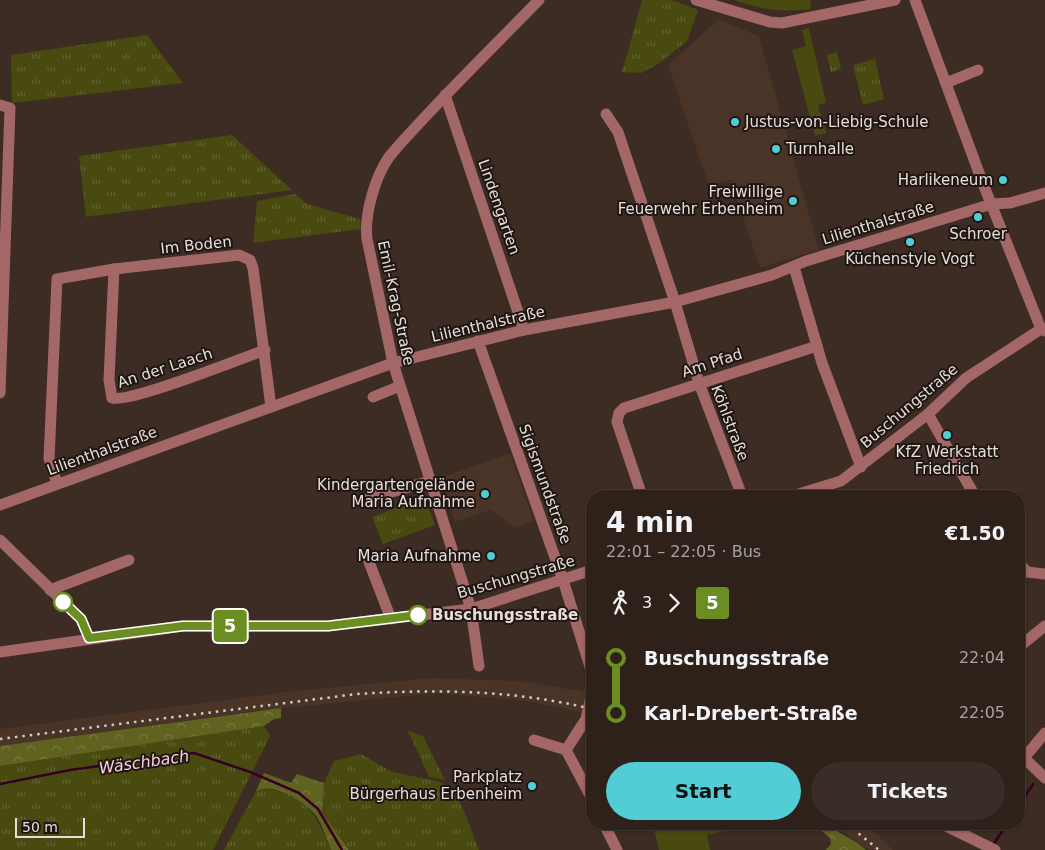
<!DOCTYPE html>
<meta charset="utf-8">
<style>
body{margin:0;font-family:"DejaVu Sans",sans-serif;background:#392e27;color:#f1f3f6;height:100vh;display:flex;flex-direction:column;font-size:19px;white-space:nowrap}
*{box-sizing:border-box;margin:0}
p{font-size:16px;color:#a7a3a2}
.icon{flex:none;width:28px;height:28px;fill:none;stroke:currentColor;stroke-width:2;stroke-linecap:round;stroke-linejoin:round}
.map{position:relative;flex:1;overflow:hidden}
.drawer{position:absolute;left:586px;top:490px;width:439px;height:340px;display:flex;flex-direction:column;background:#2d211a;border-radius:20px;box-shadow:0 1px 4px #0004,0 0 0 1px #483e39}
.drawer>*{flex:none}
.badge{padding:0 10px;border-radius:4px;font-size:18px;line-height:32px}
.scale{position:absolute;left:15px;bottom:12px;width:70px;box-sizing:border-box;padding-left:5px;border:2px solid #e8ddd7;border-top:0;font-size:14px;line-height:18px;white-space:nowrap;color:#e8ddd7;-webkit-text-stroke:4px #1e1612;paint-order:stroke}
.map>.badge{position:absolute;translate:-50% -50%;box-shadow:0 0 0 2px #fff}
.legs{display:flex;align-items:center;gap:8px;height:55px;padding:0 20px;font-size:16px}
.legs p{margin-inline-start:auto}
.summary{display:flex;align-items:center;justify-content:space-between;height:85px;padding:0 20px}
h1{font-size:28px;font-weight:700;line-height:38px}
.primary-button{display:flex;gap:10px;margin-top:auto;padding:10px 20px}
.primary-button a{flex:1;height:58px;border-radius:30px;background:#52ccd5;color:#111;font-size:20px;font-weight:700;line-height:58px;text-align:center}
.primary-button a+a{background:#392e27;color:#f1f3f6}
ul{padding:0 20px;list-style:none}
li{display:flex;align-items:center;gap:18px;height:55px;font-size:19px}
li i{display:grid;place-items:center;width:8px;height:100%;margin:0 6px;background:currentColor}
li i::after{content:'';width:12px;height:12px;margin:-6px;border:4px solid;border-radius:50%;background:#2d211a}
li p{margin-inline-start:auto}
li:first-child i{background:linear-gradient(#0000 50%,currentColor 0)}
li:last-child i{background:linear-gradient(currentColor 50%,#0000 0)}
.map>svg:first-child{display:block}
</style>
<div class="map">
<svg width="1045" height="850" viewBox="0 0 1045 850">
<defs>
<pattern id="grass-tufts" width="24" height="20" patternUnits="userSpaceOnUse" patternTransform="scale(1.25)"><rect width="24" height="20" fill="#484a0f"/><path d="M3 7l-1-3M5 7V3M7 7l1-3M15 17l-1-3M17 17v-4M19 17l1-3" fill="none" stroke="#626431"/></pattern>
<pattern id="forest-crowns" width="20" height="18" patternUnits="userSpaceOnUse" patternTransform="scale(1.25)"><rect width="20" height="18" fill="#606320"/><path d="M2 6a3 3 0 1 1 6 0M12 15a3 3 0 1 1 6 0" fill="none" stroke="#777940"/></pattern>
</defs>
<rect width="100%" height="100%" fill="#3c2c23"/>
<g fill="#4a3427">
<path d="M 719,19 L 759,36 L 819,250 L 760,268 L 731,180 L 709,186 L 668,65 Z"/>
<path d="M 510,453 L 534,521 L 516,528 L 490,510 L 455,522 L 440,478 Z"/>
<path d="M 432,678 L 519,681 L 592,693 L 592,714 L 520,700 L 435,693 L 254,711 L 0,746 L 0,729 L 294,691 Z"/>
<path d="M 832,824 L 866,824 L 893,850 L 869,850 Z"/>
</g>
<g fill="url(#grass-tufts)">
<path d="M 642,0 L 672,0 L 698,10 L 687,41 L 658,64 L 641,73 L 621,72 L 624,65 L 622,64 L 625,62 Z"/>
<path d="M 147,35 L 183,83 L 12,103 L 11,55 Z"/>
<path d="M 837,52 L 841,69 L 831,72 L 827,55 Z"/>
<path d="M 875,59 L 884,99 L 863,105 L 853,65 Z"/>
<path d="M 232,135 L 292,190 L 86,217 L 79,156 Z"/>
<path d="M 295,194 L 307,204 L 360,219 L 361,229 L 253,243 L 257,201 Z"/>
<path d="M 425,497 L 435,525 L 383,544 L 372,517 Z"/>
<path d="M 264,726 L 270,736 L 213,850 L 0,850 L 0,766 Z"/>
<path d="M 408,731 L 423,736 L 445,780 L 429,777 Z"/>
<path d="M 361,754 L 392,772 L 437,781 L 452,788 L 462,806 L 479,850 L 349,850 L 322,813 L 324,783 L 334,761 Z"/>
<path d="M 260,788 C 306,794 314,810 331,850 L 224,850 L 256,791 Z"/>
</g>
<g fill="url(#forest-crowns)">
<path d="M 281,708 L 281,718 L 274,719 L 264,726 L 0,766 L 0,746 Z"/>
<path d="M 264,773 L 291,783 L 297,774 L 324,783 L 322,813 L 349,850 L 331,850 C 327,839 323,827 317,817 C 308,803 272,781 256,791 Z"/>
<path d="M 814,824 L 829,824 C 838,835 855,838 866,850 L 826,850 L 831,844 L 830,838 Z"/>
</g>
<g fill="#484a0f">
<path d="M 734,0 L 810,0 L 811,9 C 781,12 762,10 734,0 Z"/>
<path d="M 809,28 L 826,103 L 818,105 L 826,133 L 815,136 L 792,50 L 806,46 L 802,30 Z"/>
<path d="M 653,824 L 754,824 L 707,835 L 710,850 L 659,850 Z"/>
</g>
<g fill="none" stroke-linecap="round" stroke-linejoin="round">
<g stroke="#360120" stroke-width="2.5">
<path d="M 0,784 L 70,770 L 194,753 L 250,772 L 299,793 L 318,809 L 342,850"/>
<path d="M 1019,806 L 1033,784"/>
<path d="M 993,845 L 1007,824"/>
</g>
<g stroke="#a26766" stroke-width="11">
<path d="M 696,0 L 770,22 L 782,23 L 895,0"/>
<path d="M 915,0 L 982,181 L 1041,329 L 1045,331"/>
<path d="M 946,83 L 978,70"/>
<path d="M 445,95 L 524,330"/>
<path d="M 0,105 L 10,108 L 0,393"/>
<path d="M 606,114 L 618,132 L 675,302 L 699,383 L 742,496"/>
<path d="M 794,267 L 822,363 L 861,467"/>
<path d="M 114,269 L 109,380 L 112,398 C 131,403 239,359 265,350"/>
<path d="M 478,341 L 563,580 L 592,673 L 592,692 L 586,719 L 566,750"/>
<path d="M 373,397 L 400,386"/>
<path d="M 928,414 L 975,496"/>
<path d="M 57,483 L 49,459 L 57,279 L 114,269 L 239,255 L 250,260 L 253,268 L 271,407"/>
<path d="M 642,496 L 617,422 L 619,413 L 624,408 L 817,346"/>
<path d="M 792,496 L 841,481 L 928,414 L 966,378 L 1041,329"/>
<path d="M 367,499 L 430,481"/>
<path d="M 0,505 L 393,363 L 524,330 L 675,302 L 772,275 L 806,261 L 992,204 L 1010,203 L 1045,193"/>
<path d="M 0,540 L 81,619 L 89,638"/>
<path d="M 369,562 L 391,619"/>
<path d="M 1019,563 L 1027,572 L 1045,574"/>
<path d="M 50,590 L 129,560"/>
<path d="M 1019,647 L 1045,626"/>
<path d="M 0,652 L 183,626 L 328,626 L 471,609 L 592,570"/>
<path d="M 479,666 L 471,609 L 393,363 L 367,239 C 364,215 375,177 389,157 C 400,143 413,130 425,117 C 462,77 501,39 539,0"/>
<path d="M 534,740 L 566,750 L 592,799"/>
<path d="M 1019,753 L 1045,778"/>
<path d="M 1024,758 L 1045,733"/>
<path d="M 604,824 L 617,850"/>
<path d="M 942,824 L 995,850"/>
</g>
<g stroke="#d5cac4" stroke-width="2.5" stroke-dasharray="2.5 5" stroke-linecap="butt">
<path d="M 0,739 L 357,694 C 436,689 515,690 592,709"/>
<path d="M 847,824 L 879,850"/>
</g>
</g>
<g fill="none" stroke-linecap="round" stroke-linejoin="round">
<defs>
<path id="line-1" d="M 63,602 L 81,619 L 89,638 L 183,626 L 328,626 L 418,615"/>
</defs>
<use href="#line-1" stroke="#fff" stroke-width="11"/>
<use href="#line-1" stroke="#6b8e23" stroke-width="8"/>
</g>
<g fill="#52ccd5" stroke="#1e1612" stroke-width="2">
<circle cx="735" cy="122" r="5"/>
<circle cx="776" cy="149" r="5"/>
<circle cx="1003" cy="180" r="5"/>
<circle cx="793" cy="201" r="5"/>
<circle cx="978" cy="217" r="5"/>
<circle cx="910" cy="242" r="5"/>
<circle cx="947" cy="435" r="5"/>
<circle cx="485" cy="494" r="5"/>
<circle cx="491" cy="556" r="5"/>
<circle cx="532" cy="786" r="5"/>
</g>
<g fill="#fff" stroke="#6b8e23" stroke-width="2.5">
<circle cx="63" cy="602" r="9"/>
<circle cx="418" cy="615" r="9"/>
</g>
<g text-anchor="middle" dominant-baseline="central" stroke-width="4" stroke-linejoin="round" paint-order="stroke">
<g font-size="15" fill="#e8ddd7" stroke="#1e1612" text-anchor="end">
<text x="745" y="122" text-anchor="start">Justus-von-Liebig-Schule</text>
<text x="786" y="149" text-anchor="start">Turnhalle</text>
<text x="993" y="180">Harlikeneum</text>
<text x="783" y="192">Freiwillige<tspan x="783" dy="17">Feuerwehr Erbenheim</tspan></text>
<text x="978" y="234" text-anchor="middle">Schroer</text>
<text x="910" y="259" text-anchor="middle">Küchenstyle Vogt</text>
<text x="947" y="452" text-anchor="middle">KfZ Werkstatt<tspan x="947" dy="17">Friedrich</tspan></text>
<text x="475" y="485">Kindergartengelände<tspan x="475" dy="17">Maria Aufnahme</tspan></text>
<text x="481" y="556">Maria Aufnahme</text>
<text x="522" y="777">Parkplatz<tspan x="522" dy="17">Bürgerhaus Erbenheim</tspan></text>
</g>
<g font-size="15" fill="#e8ddd7" stroke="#1e1612">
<text transform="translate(499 207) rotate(71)">Lindengarten</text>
<text transform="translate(878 223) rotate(-17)">Lilienthalstraße</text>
<text transform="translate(196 245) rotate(-6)">Im Boden</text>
<text transform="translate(396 303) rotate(78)">Emil-Krag-Straße</text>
<text transform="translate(488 324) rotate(-13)">Lilienthalstraße</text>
<text transform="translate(712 363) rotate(-18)">Am Pfad</text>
<text transform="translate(165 368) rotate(-18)">An der Laach</text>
<text transform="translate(909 406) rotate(-40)">Buschungstraße</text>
<text transform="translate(730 423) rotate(69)">Köhlstraße</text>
<text transform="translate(102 451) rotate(-20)">Lilienthalstraße</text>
<text transform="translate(545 484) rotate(70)">Sigismundstraße</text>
<text transform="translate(516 577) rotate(-16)">Buschungstraße</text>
</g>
<g font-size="15" font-weight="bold" fill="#e8ddd7" stroke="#1e1612" text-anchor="start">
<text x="432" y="615">Buschungsstraße</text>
</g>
<g font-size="16" font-style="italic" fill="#facde1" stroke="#1e1612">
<text transform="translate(144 762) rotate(-8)">Wäschbach</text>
</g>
</g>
</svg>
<div class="scale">50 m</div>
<b class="badge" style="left:230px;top:626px;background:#6b8e23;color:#fff">5</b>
<section class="drawer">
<div class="summary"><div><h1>4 min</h1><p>22:01 – 22:05 · Bus</p></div><b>€1.50</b></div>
<div class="legs"><svg class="icon" aria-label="walk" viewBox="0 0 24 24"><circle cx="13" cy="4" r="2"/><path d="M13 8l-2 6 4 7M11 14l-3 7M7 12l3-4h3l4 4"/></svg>3<svg class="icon" aria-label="forward" viewBox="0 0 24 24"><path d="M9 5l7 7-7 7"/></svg><b class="badge" style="background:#6b8e23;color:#fff">5</b></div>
<ul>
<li><i style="color:#6b8e23"></i><b>Buschungsstraße</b><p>22:04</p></li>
<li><i style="color:#6b8e23"></i><b>Karl-Drebert-Straße</b><p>22:05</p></li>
</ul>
<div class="primary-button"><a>Start</a><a>Tickets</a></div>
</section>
</div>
